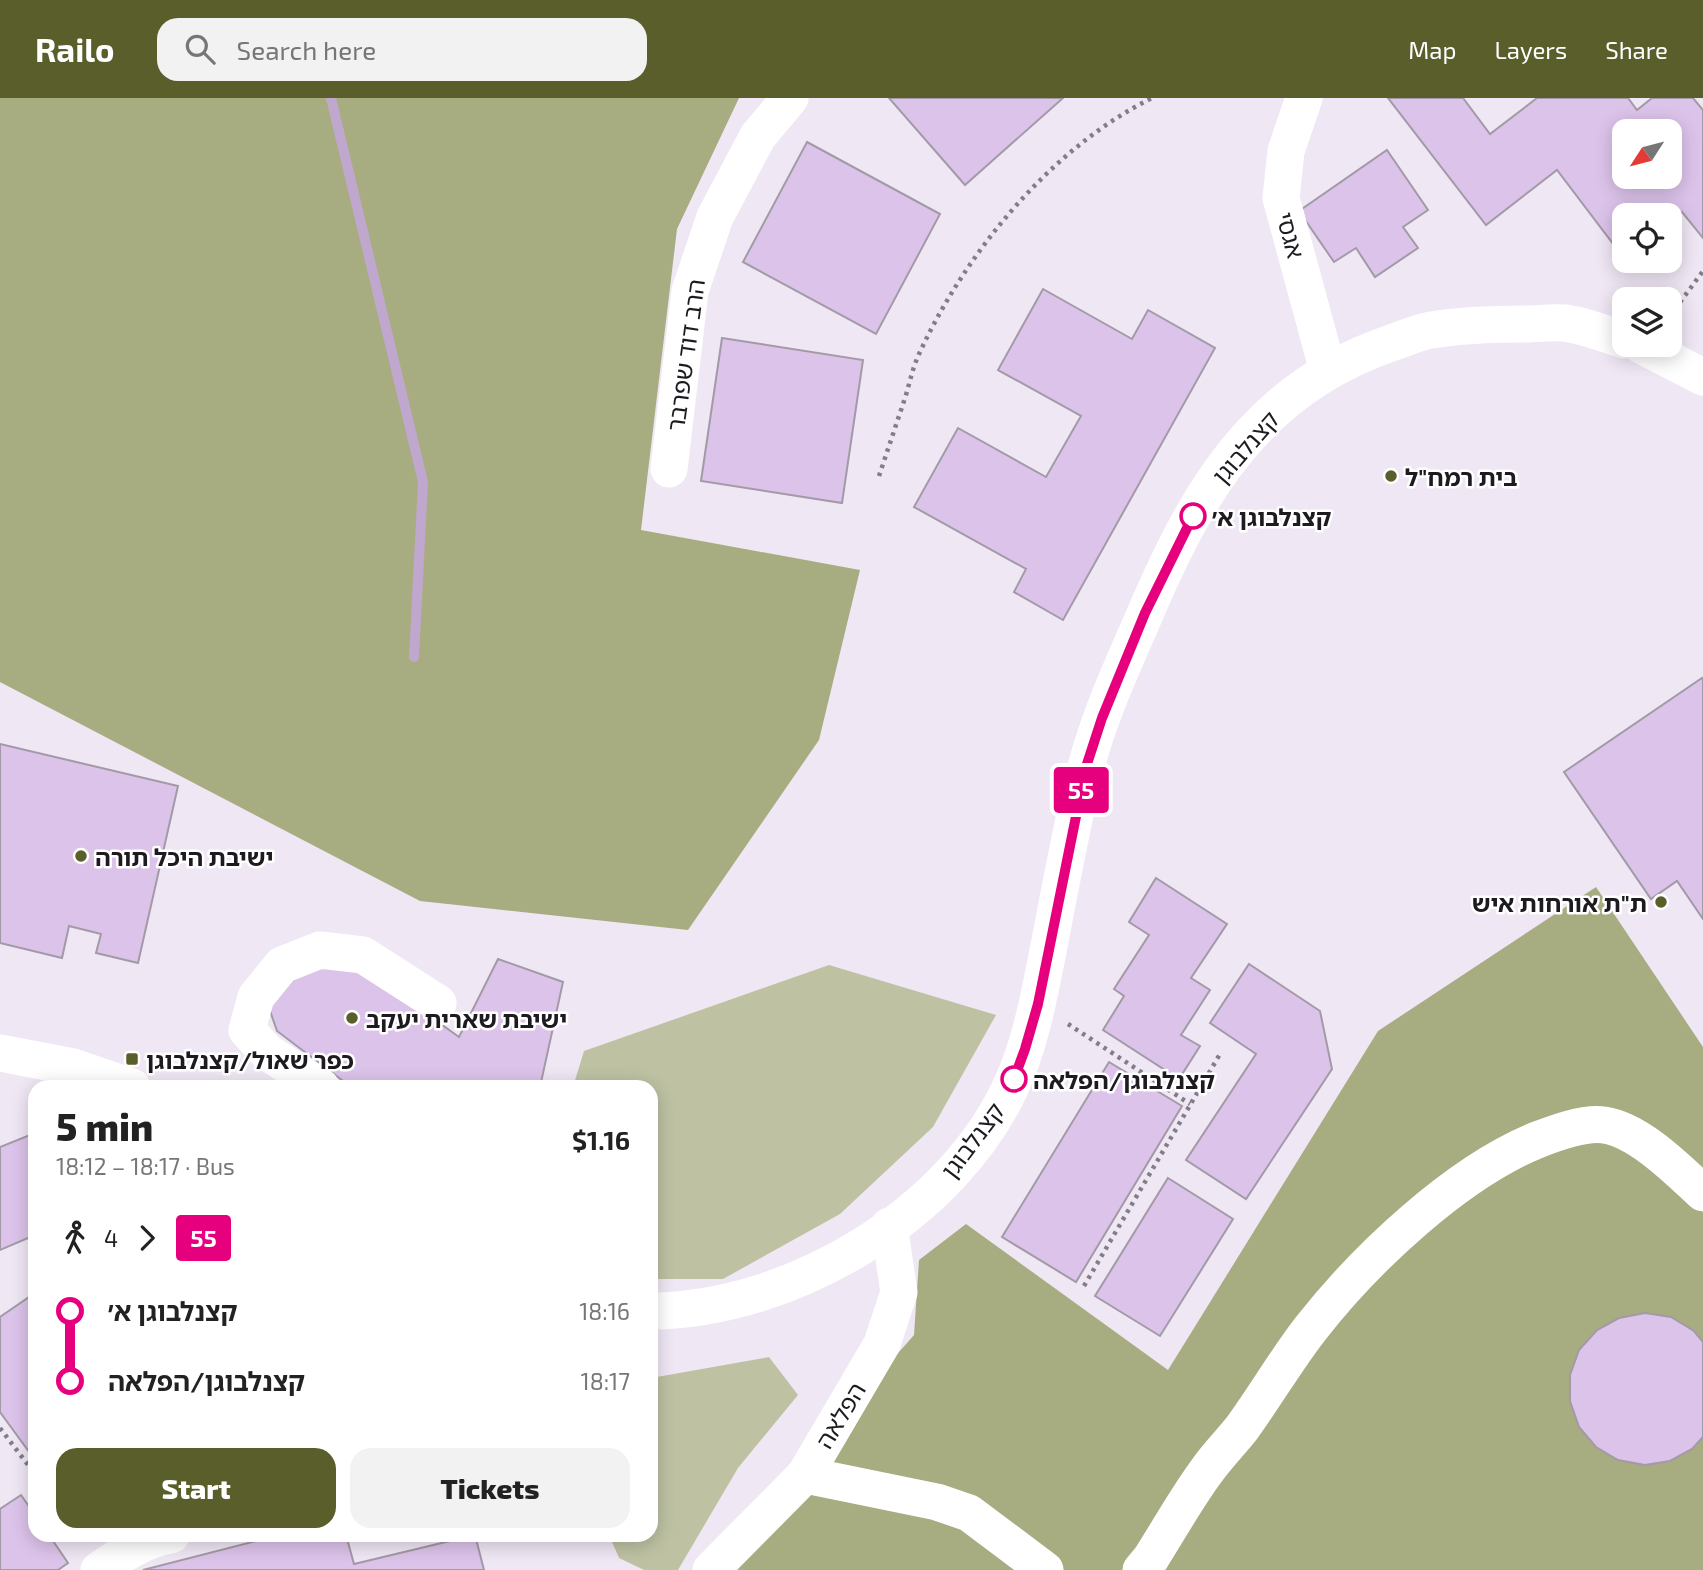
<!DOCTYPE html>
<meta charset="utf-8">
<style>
body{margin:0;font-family:"Exo 2","Noto Sans Hebrew",sans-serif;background:#f2f2f2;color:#222;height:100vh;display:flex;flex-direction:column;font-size:26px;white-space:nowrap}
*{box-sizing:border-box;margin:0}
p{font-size:23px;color:#767676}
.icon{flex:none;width:38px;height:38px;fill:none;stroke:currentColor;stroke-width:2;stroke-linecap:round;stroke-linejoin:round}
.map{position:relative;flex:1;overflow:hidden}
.panel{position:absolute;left:28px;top:982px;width:630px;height:462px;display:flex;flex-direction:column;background:#fff;border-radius:21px;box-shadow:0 4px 18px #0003}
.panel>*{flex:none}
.badge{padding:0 14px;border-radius:5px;font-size:24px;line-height:46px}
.needle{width:46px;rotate:234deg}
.controls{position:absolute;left:1612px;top:21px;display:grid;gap:14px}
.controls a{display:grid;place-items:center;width:70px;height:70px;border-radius:14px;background:#fff;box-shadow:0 4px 18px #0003;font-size:35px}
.map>.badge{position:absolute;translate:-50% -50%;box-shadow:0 0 0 4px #fff}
.legs{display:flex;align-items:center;gap:10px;height:77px;padding:0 28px;font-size:23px}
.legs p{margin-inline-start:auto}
.head{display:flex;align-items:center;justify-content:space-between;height:119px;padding:0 28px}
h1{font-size:38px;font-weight:800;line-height:52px}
.cta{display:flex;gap:14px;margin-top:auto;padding:14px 28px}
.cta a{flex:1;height:80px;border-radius:21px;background:#5a5e2b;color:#fff;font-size:28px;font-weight:800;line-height:80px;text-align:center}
.cta a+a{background:#f2f2f2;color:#222}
ul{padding:0 28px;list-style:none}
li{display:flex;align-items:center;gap:24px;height:70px;font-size:26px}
li i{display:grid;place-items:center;width:10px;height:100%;margin:0 9px;background:currentColor}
li i::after{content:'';width:18px;height:18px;margin:-9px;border:5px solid;border-radius:50%;background:#fff}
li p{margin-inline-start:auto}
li:first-child i{background:linear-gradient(#0000 50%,currentColor 0)}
li:last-child i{background:linear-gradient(currentColor 50%,#0000 0)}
header{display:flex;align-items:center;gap:42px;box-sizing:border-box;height:98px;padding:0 35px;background:#5a5e2b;color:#fff}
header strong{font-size:33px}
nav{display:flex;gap:38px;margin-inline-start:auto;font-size:24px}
.search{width:490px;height:63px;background:#f2f2f2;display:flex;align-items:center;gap:18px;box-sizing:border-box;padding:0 24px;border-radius:21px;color:#767676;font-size:26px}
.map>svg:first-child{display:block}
</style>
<header>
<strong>Railo</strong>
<div class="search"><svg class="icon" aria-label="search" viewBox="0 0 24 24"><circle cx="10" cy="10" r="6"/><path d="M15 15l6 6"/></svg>Search here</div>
<nav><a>Map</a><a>Layers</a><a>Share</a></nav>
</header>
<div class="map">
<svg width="1703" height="1472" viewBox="0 0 1703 1472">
<rect width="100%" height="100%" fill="#f0e7f5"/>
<g fill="#bec2a3">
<path d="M 829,867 L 996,917 L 933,1029 L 840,1116 L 723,1181 L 651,1181 L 651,989 L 573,989 L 584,953 Z"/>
<path d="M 769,1259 L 798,1297 L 738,1370 L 678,1472 L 644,1472 L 619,1460 L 609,1437 L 651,1437 L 651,1280 Z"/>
</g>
<g fill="#a8ac81">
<path d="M 0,0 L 739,0 L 677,131 L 641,432 L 860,472 L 819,642 L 688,832 L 420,803 L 0,584 Z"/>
<path d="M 1596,789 L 1703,949 L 1703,1472 L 737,1472 L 861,1297 L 914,1237 L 919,1162 L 966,1126 L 1168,1272 L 1378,933 Z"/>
</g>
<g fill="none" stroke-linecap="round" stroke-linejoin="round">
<path stroke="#c0a7cd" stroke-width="10" d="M 331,0 L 423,384 L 414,559"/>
</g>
<g fill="#dcc3ea" stroke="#a29aa6" stroke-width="2" fill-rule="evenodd">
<path d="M 889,0 L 1063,0 L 965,87 Z"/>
<path d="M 1388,0 L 1463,0 L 1490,36 L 1537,0 L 1628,0 L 1637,12 L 1652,0 L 1693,0 L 1703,12 L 1703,140 L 1682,114 L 1670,123 L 1670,117 L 1624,117 L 1623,159 L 1557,72 L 1486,127 ZM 1624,33 L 1670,33 L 1670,79 L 1624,79 Z"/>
<path d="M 807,44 L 940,116 L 876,236 L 743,164 Z"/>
<path d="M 1387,52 L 1428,112 L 1403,129 L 1418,150 L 1375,179 L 1356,150 L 1334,164 L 1299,113 Z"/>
<path d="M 1043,191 L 1132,241 L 1148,212 L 1215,250 L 1063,522 L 1014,494 L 1026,471 L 914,409 L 958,330 L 1046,379 L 1081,318 L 998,272 Z"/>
<path d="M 722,240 L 863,262 L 842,405 L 701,383 Z"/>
<path d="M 1702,580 L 1703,582 L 1703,821 L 1677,783 L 1651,801 L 1564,674 Z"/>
<path d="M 0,646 L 178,688 L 138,865 L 96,855 L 101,836 L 69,828 L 62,860 L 0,845 Z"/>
<path d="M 1156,780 L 1227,826 L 1191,880 L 1210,892 L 1181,937 L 1200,948 L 1179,981 L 1103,932 L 1124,898 L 1114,891 L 1149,837 L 1129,824 Z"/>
<path d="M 498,861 L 563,884 L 540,989 L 465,989 L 460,985 L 457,989 L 351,989 L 277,933 L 268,907 L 307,865 L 348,868 L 384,885 L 459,939 Z"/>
<path d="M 1249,866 L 1320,913 L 1332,971 L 1246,1101 L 1186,1062 L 1256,956 L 1210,925 Z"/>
<path d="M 1109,964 L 1182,1008 L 1076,1184 L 1002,1139 Z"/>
<path d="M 35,1035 L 35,1137 L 0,1152 L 0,1049 Z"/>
<path d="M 1168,1080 L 1233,1121 L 1160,1238 L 1095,1198 Z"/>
<path d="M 35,1195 L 35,1362 L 0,1314 L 0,1219 Z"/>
<path d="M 1645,1215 L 1671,1219 L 1694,1233 L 1703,1244 L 1703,1339 L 1692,1351 L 1670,1363 L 1645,1367 L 1618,1362 L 1596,1349 L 1579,1329 L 1570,1303 L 1570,1277 L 1579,1252 L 1597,1232 L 1619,1220 Z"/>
<path d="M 21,1397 L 35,1417 L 35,1437 L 49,1437 L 68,1465 L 58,1472 L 0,1472 L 0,1411 Z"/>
<path d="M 279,1437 L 346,1437 L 354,1466 L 475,1437 L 484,1472 L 143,1472 Z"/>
</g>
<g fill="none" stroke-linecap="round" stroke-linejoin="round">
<g stroke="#827d86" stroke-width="4.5" stroke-dasharray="3.5 5" stroke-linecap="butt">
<path d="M 1670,218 L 1703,173"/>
<path d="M 879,378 C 888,351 897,324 906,297 C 910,283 913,269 919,256 C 966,154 1051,50 1152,0"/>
<path d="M 1068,926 L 1190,1006"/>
<path d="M 1084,1188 L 1220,956"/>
<path d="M 0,1330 L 35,1376"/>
</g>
<g stroke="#fff" stroke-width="37">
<path d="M 1304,0 L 1286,53 L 1281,100 L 1328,273"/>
<path d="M 1641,247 L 1703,279"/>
<path d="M 669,371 L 690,193 L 715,119 L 758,38 L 790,0"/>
<path d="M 0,955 L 73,969 L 132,989"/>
<path d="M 321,989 L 267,954 L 247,932 L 256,899 L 282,867 L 320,852 L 363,857 L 438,905"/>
<path d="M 651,1213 C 791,1212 952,1117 1011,988 C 1031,945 1039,898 1048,853 C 1060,792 1071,729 1086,669 C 1099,619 1121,571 1142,523 C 1170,457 1202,389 1251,336 C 1290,293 1340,262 1394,244 C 1406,240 1419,234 1431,232 C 1462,227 1494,226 1525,226 C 1538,226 1551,224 1564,225 C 1584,227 1605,236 1624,242"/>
<path d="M 805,1377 L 937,1404 L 969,1415 L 1045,1472"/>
<path d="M 99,1472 C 121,1457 145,1441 171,1437"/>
<path d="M 711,1472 L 805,1377 L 882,1246 L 899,1194 L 889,1128"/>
<path d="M 1141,1472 L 1151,1460 C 1170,1430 1187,1399 1208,1371 C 1218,1357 1231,1344 1242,1330 C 1266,1297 1286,1262 1311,1230 C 1365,1161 1456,1075 1537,1042 C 1555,1035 1584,1024 1604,1027 C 1639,1032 1678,1072 1703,1095"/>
</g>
</g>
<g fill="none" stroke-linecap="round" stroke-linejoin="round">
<defs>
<path id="line-1" d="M 1014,981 L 1025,951 L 1038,906 L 1086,669 L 1102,620 L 1145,515 L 1193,418"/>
</defs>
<use href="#line-1" stroke="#fff" stroke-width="16"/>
<use href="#line-1" stroke="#e6007e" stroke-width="10"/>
</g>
<g fill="#5a5e2b" stroke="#fff" stroke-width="2.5">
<circle cx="1391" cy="378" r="7"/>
<circle cx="81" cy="758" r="7"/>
<circle cx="1661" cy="804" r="7"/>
<circle cx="352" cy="920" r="7"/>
<rect x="125" y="954" width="14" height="14" rx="3.5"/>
</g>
<g fill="#fff" stroke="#e6007e" stroke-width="3.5">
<circle cx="1193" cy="418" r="12"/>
<circle cx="1014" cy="981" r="12"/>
</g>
<g text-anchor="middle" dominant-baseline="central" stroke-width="5" stroke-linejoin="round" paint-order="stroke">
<g font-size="24" fill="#1e1b20" stroke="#fff">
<text transform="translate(1291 137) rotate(74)">אגסי</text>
<text transform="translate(685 257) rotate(-82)">הרב דוד שפרבר</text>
<text transform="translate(1245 349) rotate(-49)">קצנלבוגן</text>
<text transform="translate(972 1042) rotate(-53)">קצנלבוגן</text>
<text transform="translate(840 1317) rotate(-59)">הפלאה</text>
</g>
<g font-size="24" font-weight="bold" fill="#1e1b20" stroke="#fff" text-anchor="start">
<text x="1405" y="378">בית רמח"ל</text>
<text x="95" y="758">ישיבת היכל תורה</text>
<text x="1647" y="804" text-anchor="end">ת"ת אורחות איש</text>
<text x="366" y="920">ישיבת שארית יעקב</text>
<text x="146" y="961">כפר שאול/קצנלבוגן</text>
</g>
<g font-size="24" font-weight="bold" fill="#1e1b20" stroke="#fff" text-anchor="start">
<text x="1212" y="418">קצנלבוגן א׳</text>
<text x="1033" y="981">קצנלבוגן/הפלאה</text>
</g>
</g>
</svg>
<div class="controls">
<a><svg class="needle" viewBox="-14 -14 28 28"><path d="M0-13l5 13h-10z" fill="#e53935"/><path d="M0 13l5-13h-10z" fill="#767676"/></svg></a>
<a><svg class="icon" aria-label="locate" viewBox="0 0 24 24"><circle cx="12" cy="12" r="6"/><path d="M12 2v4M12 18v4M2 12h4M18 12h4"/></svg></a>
<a><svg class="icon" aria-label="layers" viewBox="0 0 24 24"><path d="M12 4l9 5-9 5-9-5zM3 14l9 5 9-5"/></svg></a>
</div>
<b class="badge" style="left:1081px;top:692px;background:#e6007e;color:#fff">55</b>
<section class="panel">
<div class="head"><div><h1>5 min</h1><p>18:12 – 18:17 · Bus</p></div><b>$1.16</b></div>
<div class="legs"><svg class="icon" aria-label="walk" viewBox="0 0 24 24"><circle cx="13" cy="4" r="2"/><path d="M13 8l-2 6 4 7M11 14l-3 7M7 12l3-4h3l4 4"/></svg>4<svg class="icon" aria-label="forward" viewBox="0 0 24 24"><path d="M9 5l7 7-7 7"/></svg><b class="badge" style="background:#e6007e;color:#fff">55</b></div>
<ul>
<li><i style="color:#e6007e"></i><b>קצנלבוגן א׳</b><p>18:16</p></li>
<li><i style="color:#e6007e"></i><b>קצנלבוגן/הפלאה</b><p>18:17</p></li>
</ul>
<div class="cta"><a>Start</a><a>Tickets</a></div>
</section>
</div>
